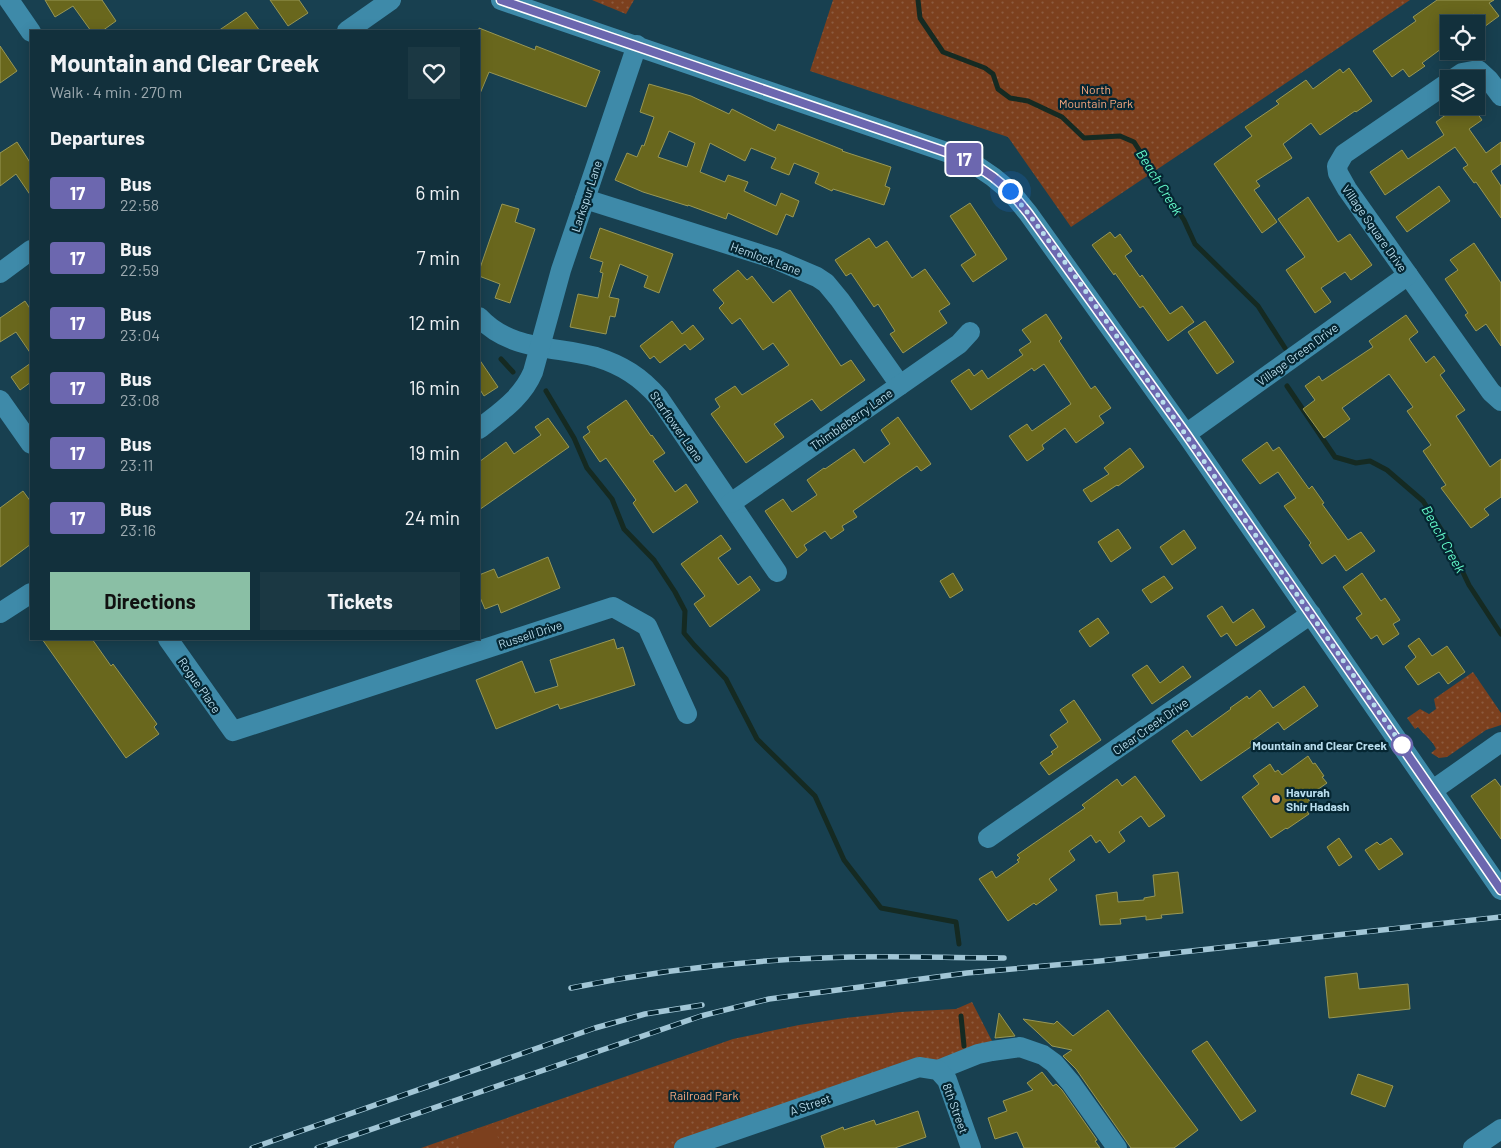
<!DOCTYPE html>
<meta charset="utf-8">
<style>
body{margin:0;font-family:Barlow,sans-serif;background:#1b3843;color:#f1f3f6;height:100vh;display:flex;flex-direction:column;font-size:19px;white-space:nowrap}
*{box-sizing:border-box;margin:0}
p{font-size:16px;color:#9ca9af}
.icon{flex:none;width:28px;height:28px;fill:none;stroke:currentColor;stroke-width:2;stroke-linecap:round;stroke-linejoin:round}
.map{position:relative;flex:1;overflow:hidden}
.panel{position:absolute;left:30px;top:30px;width:450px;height:610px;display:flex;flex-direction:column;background:#12303c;border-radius:0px;box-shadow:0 2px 12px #0003,0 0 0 1px #314b56}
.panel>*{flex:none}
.badge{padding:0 10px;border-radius:4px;font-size:18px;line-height:32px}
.fabs{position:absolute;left:1440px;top:15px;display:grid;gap:10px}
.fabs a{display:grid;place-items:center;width:45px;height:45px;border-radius:0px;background:#12303c;box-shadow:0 2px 12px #0003,0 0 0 1px #314b56;font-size:25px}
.you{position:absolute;width:25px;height:25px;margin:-12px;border:4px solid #fff;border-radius:50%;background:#1a73e8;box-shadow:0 0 0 8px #1a73e833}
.map>.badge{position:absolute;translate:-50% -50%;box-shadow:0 0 0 2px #fff}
h2{padding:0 20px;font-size:19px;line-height:45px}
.round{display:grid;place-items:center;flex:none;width:52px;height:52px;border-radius:0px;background:#1b3843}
.headline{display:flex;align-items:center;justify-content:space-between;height:85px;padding:0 20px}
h1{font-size:24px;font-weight:700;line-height:38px}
.cta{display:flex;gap:10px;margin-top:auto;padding:10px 20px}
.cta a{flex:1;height:58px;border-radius:0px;background:#8abfa5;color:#111;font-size:20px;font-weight:700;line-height:58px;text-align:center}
.cta a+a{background:#1b3843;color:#f1f3f6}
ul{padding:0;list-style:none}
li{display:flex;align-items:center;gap:15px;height:65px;padding:0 20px}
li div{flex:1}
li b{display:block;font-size:19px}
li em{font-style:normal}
li .badge{min-width:55px;font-weight:700;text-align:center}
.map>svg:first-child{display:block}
</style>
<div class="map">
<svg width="1501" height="1148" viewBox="0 0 1501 1148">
<defs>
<pattern id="green-dots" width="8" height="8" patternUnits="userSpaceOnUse" patternTransform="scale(1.25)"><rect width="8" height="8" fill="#7c401e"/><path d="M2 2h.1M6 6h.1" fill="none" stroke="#8c5b3f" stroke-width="1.8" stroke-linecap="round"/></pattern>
</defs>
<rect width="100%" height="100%" fill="#184050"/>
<g fill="url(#green-dots)">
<path d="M 592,0 L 634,0 L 626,14 Z"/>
<path d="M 833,0 L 1410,0 L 1071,227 L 1008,137 L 810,71 Z"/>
<path d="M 1473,672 L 1501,713 L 1501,725 L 1486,730 L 1447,757 L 1439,758 L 1431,753 L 1436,749 C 1433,741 1424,735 1418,727 L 1415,729 L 1407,718 L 1420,709 L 1429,714 L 1436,709 L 1434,699 Z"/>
<path d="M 972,1002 L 992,1041 L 684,1148 L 421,1148 L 733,1039 L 799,1025 L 845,1018 L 900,1012 L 956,1009 Z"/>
</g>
<path fill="#7c401e" d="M 493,1125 L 502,1148 L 462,1148 L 458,1138 Z"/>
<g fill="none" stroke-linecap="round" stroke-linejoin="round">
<g stroke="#152a22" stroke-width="5">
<path d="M 918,0 L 920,18 L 943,52 L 985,68 L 993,74 L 998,89 L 1010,98 L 1028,101 L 1062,117 L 1084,138 L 1120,136 L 1134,142 L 1184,220 L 1195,244 L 1258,306 L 1285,348"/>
<path d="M 501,359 L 513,372"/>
<path d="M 1287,386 L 1335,457 L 1356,463 L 1370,461 L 1387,470 L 1423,501 L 1446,537 L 1469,585 L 1501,634"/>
<path d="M 546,391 L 574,438 L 587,468 L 612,499 L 624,529 L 654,560 L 675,592 L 685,611 L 684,633 L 694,645 L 726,679 L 757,739 L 815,796 L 844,860 L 881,908 L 956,922 L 959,944"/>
<path d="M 961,1016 L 964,1046"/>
</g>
</g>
<g fill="#69671d" stroke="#989755" fill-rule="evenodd">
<path d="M 45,0 L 102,0 L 116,21 L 102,31 L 91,31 L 73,6 L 55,17 Z"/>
<path d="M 270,0 L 299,0 L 308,13 L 288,26 Z"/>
<path d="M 1437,0 L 1494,0 L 1489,3 L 1499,16 L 1484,27 L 1474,14 L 1460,24 L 1449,24 L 1449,43 L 1422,63 L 1425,66 L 1409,77 L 1403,69 L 1392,77 L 1373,51 L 1416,21 L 1413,17 Z"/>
<path d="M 246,12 L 260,31 L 218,31 Z"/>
<path d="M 479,28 L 535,50 L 536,46 L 600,71 L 586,107 L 489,72 L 479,96 Z"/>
<path d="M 0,46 L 17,71 L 0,83 Z"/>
<path d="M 1349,68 L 1372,101 L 1356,112 L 1355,111 L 1320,135 L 1311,123 L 1283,144 L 1292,158 L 1256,181 L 1260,186 L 1254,190 L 1277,222 L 1262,233 L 1214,164 L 1252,136 L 1245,127 L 1279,104 L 1276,101 L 1306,80 L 1313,89 L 1340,69 L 1343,73 Z"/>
<path d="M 649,84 L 691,96 L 729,114 L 732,109 L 775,131 L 778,124 L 843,150 L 842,151 L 891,167 L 885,186 L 890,188 L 884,205 L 833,189 L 832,191 L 815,183 L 819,173 L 794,163 L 789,175 L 771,168 L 776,158 L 751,148 L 745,161 L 710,143 L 700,172 L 725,182 L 728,175 L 748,182 L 744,191 L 776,206 L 781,193 L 799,201 L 793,217 L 786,214 L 777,235 L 728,213 L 726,219 L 688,205 L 688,206 L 643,192 L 615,180 L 627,153 L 637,157 L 642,145 L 644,146 L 654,117 L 640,112 ZM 669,131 L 695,143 L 687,167 L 658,157 Z"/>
<path d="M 1458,106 L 1472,106 L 1482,120 L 1469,129 L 1486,153 L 1501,142 L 1501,164 L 1491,171 L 1501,186 L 1501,218 L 1476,182 L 1474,183 L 1463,168 L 1468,165 L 1455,147 L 1385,195 L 1370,172 L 1402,150 L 1408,159 L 1444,135 L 1436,122 Z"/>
<path d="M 17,142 L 31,164 L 31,196 L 16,174 L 0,186 L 0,153 Z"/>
<path d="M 1439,186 L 1450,201 L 1407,232 L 1396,217 Z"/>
<path d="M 1308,197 L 1338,242 L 1350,234 L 1372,265 L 1351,280 L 1345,272 L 1321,288 L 1331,302 L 1315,313 L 1286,270 L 1305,257 L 1278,219 Z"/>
<path d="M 970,203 L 1007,259 L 973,282 L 961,265 L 976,255 L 950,216 Z"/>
<path d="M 502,204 L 519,209 L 515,222 L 535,229 L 510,303 L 495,298 L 500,284 L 479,276 L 479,271 Z"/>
<path d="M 600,228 L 673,254 L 659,293 L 644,287 L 648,276 L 620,264 L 609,297 L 619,299 L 615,317 L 610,316 L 606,334 L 570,327 L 578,294 L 598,298 L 603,273 L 600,272 L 603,262 L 590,258 Z"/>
<path d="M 1110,232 L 1115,238 L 1120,234 L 1132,251 L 1125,256 L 1140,277 L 1142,275 L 1170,314 L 1182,306 L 1194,322 L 1168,341 L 1143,306 L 1140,308 L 1115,273 L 1114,275 L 1092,245 Z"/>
<path d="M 869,238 L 876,248 L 887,241 L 912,278 L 925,269 L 950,304 L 939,311 L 947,323 L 903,353 L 890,334 L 895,331 L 878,304 L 874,307 L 851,273 L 846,276 L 835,260 Z"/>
<path d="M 1474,243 L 1501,283 L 1501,346 L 1486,324 L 1476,331 L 1465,315 L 1468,313 L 1445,279 L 1458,270 L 1450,260 Z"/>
<path d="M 738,270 L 747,280 L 752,276 L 773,303 L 790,290 L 841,366 L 851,360 L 865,380 L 821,411 L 812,399 L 774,424 L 784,437 L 746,463 L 711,414 L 720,407 L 715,399 L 735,386 L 742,395 L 789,365 L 773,343 L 763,350 L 740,318 L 732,324 L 719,308 L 724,303 L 713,290 Z"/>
<path d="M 25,301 L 31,310 L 31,354 L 16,332 L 0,342 L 0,318 Z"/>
<path d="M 1046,314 L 1062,338 L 1059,341 L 1091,389 L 1095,386 L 1111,408 L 1099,416 L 1104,423 L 1076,443 L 1065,428 L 1042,445 L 1044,449 L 1027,461 L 1009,436 L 1027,424 L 1032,431 L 1071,404 L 1044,364 L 1034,371 L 1032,368 L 971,410 L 951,381 L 969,369 L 974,376 L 982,370 L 988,379 L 1023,355 L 1019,350 L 1031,342 L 1022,330 Z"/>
<path d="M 1406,315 L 1418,332 L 1409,339 L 1426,363 L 1434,356 L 1445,371 L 1440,375 L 1465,410 L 1456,416 L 1490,467 L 1501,459 L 1501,497 L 1484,509 L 1489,515 L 1471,528 L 1441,488 L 1446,485 L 1423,451 L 1431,445 L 1407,411 L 1413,407 L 1389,374 L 1342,408 L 1350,419 L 1324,438 L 1303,409 L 1315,400 L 1305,386 L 1319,376 L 1322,381 L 1373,347 L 1369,341 Z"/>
<path d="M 672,321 L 682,334 L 693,325 L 704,339 L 690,350 L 685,344 L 660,363 L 654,356 L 650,359 L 640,346 Z"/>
<path d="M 1205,321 L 1234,362 L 1217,374 L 1188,332 Z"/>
<path d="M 479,359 L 498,387 L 484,396 L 479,388 Z"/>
<path d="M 31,363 L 31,382 L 20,390 L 11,377 Z"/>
<path d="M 626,400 L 651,436 L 652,435 L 665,453 L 653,461 L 675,492 L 686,484 L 698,502 L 653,533 L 633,503 L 636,500 L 606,458 L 600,462 L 583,437 L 590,432 L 587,427 Z"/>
<path d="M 898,417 L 931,464 L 921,471 L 917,466 L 898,479 L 853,511 L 857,517 L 842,526 L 844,530 L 831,539 L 825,531 L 804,545 L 807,550 L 797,558 L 765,511 L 783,499 L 792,512 L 817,495 L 807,480 L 824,468 L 825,469 L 854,449 L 864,463 L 890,444 L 881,430 Z"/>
<path d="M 548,418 L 569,447 L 479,510 L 479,462 L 506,442 L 514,454 L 541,435 L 535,427 Z"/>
<path d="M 1267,442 L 1273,451 L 1279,447 L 1309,489 L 1312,486 L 1324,503 L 1322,504 L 1348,540 L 1361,532 L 1375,551 L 1346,571 L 1335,555 L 1322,564 L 1309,545 L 1311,543 L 1284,506 L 1296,498 L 1278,472 L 1260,484 L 1242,460 Z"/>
<path d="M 1130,448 L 1144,467 L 1118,486 L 1117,485 L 1091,502 L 1083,490 L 1109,474 L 1104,468 Z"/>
<path d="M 23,491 L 31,502 L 31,544 L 0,567 L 0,508 Z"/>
<path d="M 1118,529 L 1131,548 L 1111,562 L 1098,542 Z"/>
<path d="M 1184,530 L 1196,548 L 1172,565 L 1160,547 Z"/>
<path d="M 721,535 L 731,549 L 718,558 L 738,585 L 750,576 L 760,590 L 710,627 L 694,604 L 705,596 L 681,564 Z"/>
<path d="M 548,557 L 560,588 L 501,613 L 498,604 L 485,609 L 479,595 L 479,575 L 494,569 L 498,578 Z"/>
<path d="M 953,573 L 963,590 L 950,598 L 940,581 Z"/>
<path d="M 1362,573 L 1381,601 L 1385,598 L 1400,620 L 1393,624 L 1399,634 L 1383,645 L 1377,635 L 1371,639 L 1356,618 L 1362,614 L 1343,587 Z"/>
<path d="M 1164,576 L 1173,588 L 1151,603 L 1142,590 Z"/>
<path d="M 1222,606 L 1233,623 L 1253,609 L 1265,627 L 1236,646 L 1227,633 L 1221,637 L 1207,616 Z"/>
<path d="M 1098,618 L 1109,633 L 1090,647 L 1079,631 Z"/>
<path d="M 1419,638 L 1432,656 L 1447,646 L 1465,672 L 1448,684 L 1439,672 L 1418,685 L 1405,667 L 1416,657 L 1408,646 Z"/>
<path d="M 42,639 L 92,639 L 111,666 L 113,664 L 157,724 L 154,727 L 159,734 L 126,758 Z"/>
<path d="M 614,639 L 617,649 L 623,647 L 635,685 L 560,709 L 558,704 L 496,729 L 476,680 L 522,661 L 535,693 L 558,686 L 550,660 Z"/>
<path d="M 1147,665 L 1160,683 L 1183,666 L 1191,677 L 1152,704 L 1132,675 Z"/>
<path d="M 1304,686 L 1318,706 L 1284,730 L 1278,722 L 1250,742 L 1252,746 L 1201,781 L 1172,741 L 1187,730 L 1192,737 L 1231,709 L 1230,708 L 1247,696 L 1249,699 L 1260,690 L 1273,708 Z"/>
<path d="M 1074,700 L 1101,740 L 1049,775 L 1040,763 L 1053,754 L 1051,752 L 1058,747 L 1050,735 L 1068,722 L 1060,710 Z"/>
<path d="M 1308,756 L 1313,764 L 1315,763 L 1324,776 L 1322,777 L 1327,783 L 1307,797 L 1310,802 L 1304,807 L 1309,814 L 1287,829 L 1286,828 L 1271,838 L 1242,797 L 1259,784 L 1253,776 L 1270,764 L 1275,772 L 1278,770 L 1282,775 Z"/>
<path d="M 1135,776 L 1165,816 L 1149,827 L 1141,816 L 1119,832 L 1125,841 L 1109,853 L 1100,840 L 1096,843 L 1091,835 L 1069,851 L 1075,860 L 1049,879 L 1057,890 L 1036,905 L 1034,903 L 1008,921 L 979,879 L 992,871 L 996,878 L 1019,862 L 1017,860 L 1020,858 L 1017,855 L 1085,808 L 1082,805 L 1117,779 L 1122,786 Z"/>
<path d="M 1495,779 L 1501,787 L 1501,839 L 1471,796 Z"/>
<path d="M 1339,838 L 1352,857 L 1339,866 L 1327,847 Z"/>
<path d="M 1391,838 L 1403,854 L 1379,870 L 1365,850 L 1377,842 L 1380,845 Z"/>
<path d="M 1178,872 L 1183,913 L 1161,915 L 1162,918 L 1146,920 L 1146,916 L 1120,919 L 1121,924 L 1100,925 L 1096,895 L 1117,892 L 1118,902 L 1144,900 L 1144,898 L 1155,896 L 1153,875 Z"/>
<path d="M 1357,973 L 1359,989 L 1408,984 L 1410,1009 L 1329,1018 L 1325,977 Z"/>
<path d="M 1108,1010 L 1198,1130 L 1174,1148 L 1131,1148 L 1076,1069 L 1063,1056 L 1072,1050 L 1052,1046 L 1023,1019 L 1054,1024 L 1057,1021 L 1073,1036 Z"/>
<path d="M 999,1013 L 1015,1036 L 995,1038 Z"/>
<path d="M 1207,1041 L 1256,1111 L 1241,1121 L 1192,1051 Z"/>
<path d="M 1042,1072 L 1053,1086 L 1056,1084 L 1062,1090 L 1097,1140 L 1095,1141 L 1100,1148 L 1024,1148 L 1017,1132 L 995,1139 L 988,1118 L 1007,1111 L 1003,1101 L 1033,1090 L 1027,1083 Z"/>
<path d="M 1358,1074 L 1393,1086 L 1385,1107 L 1351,1094 Z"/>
<path d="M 918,1111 L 926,1137 L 895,1148 L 825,1148 L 821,1136 L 843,1127 L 844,1130 L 874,1120 L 876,1125 Z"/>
</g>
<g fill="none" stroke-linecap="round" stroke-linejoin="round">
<g stroke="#3e8aa9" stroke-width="20">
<path d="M 9,0 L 31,32"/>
<path d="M 501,0 L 955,155 L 974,164 L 993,177 L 1010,191 L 1028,213 L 1186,434 L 1501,890"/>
<path d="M 347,31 L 391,0"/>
<path d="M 1453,79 L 1462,73 L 1478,70 L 1489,80 L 1501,96"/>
<path d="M 1449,82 L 1344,154 L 1337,166 L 1338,173 L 1347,189 L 1491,392 L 1501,401"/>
<path d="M 585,199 L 775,259 L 817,277 L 826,283 L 840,300 L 900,385"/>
<path d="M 0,273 L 31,250"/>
<path d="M 479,317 C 510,351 555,346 596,357 C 622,365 641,377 659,398 L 777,572"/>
<path d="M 0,400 L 31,444"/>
<path d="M 479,429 C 500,412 522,398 533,372 L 561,270 L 637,45"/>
<path d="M 1186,434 L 1408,275"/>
<path d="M 731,503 L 959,344 L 970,332"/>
<path d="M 0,613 L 31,593"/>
<path d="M 168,639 L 233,731 L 613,607 L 647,626 L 687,714"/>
<path d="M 1433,790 L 1501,742"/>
<path d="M 988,838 L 1311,614"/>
<path d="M 938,1070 L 978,1054 L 992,1051 L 1020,1047 L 1043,1055 L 1054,1063 L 1071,1083 L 1117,1148"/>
<path d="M 684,1148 L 919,1067 L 938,1070 L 947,1080 L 971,1148"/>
<path d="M 1473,1148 L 1501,1129"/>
</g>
<defs>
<g id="rail">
<path d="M 571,988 C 654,971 738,961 822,958 C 883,955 944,958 1004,958"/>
<path d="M 252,1148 L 595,1028 L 645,1014 L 702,1005"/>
<path d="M 317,1148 L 701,1016 L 769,999 L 967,973 L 1100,961 L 1501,917"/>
</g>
</defs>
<use href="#rail" stroke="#a2c6d6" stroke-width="5.5"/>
<use href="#rail" stroke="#052632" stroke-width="4" stroke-dasharray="11" stroke-linecap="butt"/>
</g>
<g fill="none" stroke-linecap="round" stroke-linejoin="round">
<defs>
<path id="line" d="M 501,0 L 955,155 L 974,164 L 993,177 L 1010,191 L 1028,213 L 1186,434 L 1501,890"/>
</defs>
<use href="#line" stroke="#fff" stroke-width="11"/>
<use href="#line" stroke="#6c67af" stroke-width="8"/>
<path stroke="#b9dded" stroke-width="5" stroke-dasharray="0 9" d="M 1010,191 L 1028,213 L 1070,269 L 1402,745"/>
</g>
<circle fill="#fff" stroke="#6c67af" stroke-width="2.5" cx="1402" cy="745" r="10"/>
<circle fill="#f0a27a" stroke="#052632" stroke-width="2" cx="1276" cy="799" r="5"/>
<g text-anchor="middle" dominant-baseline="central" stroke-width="4.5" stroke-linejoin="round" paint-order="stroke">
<g font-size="12" fill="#fba97f" stroke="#052632">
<text x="1096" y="89">North<tspan x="1096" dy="14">Mountain Park</tspan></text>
<text x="704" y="1095">Railroad Park</text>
</g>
<g font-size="12" fill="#b9dded" stroke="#052632">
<text transform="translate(586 196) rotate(-72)">Larkspur Lane</text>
<text transform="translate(1375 228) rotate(55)">Village Square Drive</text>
<text transform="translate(766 258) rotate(20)">Hemlock Lane</text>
<text transform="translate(1297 354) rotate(-36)">Village Green Drive</text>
<text transform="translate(851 419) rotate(-35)">Thimbleberry Lane</text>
<text transform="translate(677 426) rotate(55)">Starflower Lane</text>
<text transform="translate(530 634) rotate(-18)">Russell Drive</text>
<text transform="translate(200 685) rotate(55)">Rogue Place</text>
<text transform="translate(1150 726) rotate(-35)">Clear Creek Drive</text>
<text transform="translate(810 1104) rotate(-19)">A Street</text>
<text transform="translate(956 1108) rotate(70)">8th Street</text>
</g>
<g font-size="12" font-weight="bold" fill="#b9dded" stroke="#052632" text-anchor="end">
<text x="1387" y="745">Mountain and Clear Creek</text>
</g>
<g font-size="12" font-weight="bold" fill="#b9dded" stroke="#052632" text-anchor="start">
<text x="1286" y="792">Havurah<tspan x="1286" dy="14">Shir Hadash</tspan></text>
</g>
<g font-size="14" font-style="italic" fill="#65fdcb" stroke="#052632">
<text transform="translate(1160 182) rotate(58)">Beach Creek</text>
<text transform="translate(1444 539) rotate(61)">Beach Creek</text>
</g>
</g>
</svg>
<div class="fabs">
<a><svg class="icon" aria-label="locate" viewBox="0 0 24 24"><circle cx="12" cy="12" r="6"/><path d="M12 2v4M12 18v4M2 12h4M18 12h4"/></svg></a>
<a><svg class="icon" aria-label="layers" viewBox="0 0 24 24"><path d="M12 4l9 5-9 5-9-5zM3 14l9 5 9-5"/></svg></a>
</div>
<div class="you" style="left:1010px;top:191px"></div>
<b class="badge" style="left:964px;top:159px;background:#6c67af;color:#fff">17</b>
<section class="panel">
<div class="headline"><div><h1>Mountain and Clear Creek</h1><p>Walk · 4 min · 270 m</p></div><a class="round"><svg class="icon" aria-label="heart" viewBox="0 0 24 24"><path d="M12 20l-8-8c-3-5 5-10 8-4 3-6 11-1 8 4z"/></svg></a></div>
<h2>Departures</h2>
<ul>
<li><span class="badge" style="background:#6c67af;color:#fff">17</span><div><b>Bus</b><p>22:58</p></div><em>6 min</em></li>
<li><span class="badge" style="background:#6c67af;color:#fff">17</span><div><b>Bus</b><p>22:59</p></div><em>7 min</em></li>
<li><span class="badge" style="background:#6c67af;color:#fff">17</span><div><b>Bus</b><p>23:04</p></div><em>12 min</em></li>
<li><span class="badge" style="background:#6c67af;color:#fff">17</span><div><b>Bus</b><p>23:08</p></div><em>16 min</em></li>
<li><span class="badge" style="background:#6c67af;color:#fff">17</span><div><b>Bus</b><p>23:11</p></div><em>19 min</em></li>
<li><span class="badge" style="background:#6c67af;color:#fff">17</span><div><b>Bus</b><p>23:16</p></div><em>24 min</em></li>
</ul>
<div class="cta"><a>Directions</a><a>Tickets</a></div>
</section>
</div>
